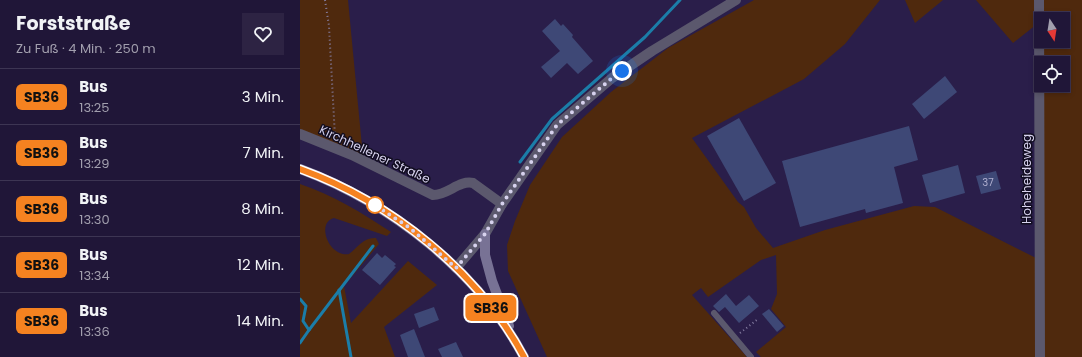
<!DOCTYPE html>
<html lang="de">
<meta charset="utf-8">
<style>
body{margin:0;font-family:Poppins,sans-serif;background:#2d2343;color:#f1f3f6;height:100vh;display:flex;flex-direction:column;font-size:15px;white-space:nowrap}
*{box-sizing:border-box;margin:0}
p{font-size:13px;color:#a29fae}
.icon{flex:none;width:22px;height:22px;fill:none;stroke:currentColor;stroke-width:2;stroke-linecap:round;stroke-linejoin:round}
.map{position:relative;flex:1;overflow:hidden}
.side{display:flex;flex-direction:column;background:#201638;width:300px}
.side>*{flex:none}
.badge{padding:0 8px;border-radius:6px;font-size:14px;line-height:26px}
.needle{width:26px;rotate:168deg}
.fabs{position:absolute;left:734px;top:12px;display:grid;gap:8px}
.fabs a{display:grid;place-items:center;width:36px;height:36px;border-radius:0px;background:#201638;box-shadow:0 2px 6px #0003,0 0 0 1px #3d3553;font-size:20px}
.you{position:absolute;width:20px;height:20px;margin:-10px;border:3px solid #fff;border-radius:50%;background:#1a73e8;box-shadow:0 0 0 6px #1a73e833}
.map>.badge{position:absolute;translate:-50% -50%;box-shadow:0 0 0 2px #fff}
.round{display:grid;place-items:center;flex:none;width:42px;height:42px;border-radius:0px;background:#2d2343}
.head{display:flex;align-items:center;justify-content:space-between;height:68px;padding:0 16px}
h1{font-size:19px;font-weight:700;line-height:30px}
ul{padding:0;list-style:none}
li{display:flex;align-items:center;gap:12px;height:56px;padding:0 16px;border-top:1px solid #3d3553}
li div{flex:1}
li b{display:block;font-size:15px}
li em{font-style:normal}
li .badge{min-width:44px;font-weight:700;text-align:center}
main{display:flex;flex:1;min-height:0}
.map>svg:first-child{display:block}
</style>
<main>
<section class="side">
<div class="head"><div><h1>Forststraße</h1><p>Zu Fuß · 4 Min. · 250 m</p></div><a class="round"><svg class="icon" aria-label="heart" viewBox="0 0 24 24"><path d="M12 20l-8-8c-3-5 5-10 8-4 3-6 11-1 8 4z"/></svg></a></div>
<ul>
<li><span class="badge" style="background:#f58220;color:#111">SB36</span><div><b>Bus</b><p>13:25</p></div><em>3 Min.</em></li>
<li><span class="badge" style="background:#f58220;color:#111">SB36</span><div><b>Bus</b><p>13:29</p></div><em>7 Min.</em></li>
<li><span class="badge" style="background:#f58220;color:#111">SB36</span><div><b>Bus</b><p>13:30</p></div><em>8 Min.</em></li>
<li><span class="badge" style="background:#f58220;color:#111">SB36</span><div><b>Bus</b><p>13:34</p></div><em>12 Min.</em></li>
<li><span class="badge" style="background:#f58220;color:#111">SB36</span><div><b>Bus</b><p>13:36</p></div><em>14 Min.</em></li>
</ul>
</section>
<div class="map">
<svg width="782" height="357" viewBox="0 0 782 357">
<rect width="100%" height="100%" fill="#2a1e4a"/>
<g fill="#4f290d" fill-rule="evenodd">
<path d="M 0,0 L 48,0 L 63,157 L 0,130 Z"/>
<path d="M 454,0 L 580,0 L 545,44 L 504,79 L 392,138 L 438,202 L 444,207 L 456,228 L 473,248 L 525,230 L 614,206 L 635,207 L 736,258 L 735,357 L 461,357 L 456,352 L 486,327 L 471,309 L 477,294 L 476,255 L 461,260 L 408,297 L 401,288 L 392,295 L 447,357 L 247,357 L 208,271 L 207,245 L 215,221 L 230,185 L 262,137 L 311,92 L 368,48 Z"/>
<path d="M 605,0 L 643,0 L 615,23 Z"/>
<path d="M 676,0 L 736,0 L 737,24 L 713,43 Z"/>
<path d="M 741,0 L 782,0 L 782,357 L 744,357 L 741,85 L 763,85 L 763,63 L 741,63 ZM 741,19 L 763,19 L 763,41 L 741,41 Z"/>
<path d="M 0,184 C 33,195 62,213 91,232 L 87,236 L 34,218 C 16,222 28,257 49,254 C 58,247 64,237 76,238 L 79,244 L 44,286 L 51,323 L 108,261 L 137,285 L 84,327 L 95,357 L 0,357 Z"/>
</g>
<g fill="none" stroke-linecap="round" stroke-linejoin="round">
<g stroke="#1b7da8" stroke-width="3">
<path d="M 220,162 L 252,119 L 345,37 L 380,0"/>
<path d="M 39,290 L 51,357"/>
<path d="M 0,299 L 6,306 L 3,321 L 9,330 L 73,246"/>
<path d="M 0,343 L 9,330"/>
</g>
</g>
<g fill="#3e4876">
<path d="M 255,19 L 261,26 L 263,24 L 273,35 L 272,37 L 293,61 L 278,74 L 267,63 L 251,78 L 241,67 L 260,51 L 242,31 Z"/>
<path d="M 645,76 L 657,92 L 624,119 L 612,104 Z"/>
<path d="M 439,118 L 476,183 L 444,201 L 407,136 Z"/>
<path d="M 609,126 L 618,160 L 594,167 L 603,203 L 566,213 L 565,209 L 500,227 L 482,161 Z"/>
<path d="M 658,165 L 665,193 L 630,203 L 622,175 Z"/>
<path d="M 696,171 L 701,189 L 681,194 L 676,176 Z"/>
<path d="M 77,253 L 82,258 L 85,255 L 96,264 L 94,266 L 96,267 L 80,285 L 62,270 Z"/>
<path d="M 426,294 L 436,306 L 449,295 L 459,306 L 439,323 L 425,307 L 419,312 L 413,306 Z"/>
<path d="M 134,307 L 139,320 L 119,328 L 114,314 Z"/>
<path d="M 469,309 L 484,326 L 477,332 L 462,314 Z"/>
<path d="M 114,329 L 125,357 L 108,357 L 100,335 Z"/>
<path d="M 156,342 L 163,357 L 142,357 L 138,349 Z"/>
</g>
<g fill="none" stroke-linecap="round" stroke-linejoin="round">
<g stroke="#867ea2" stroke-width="2" stroke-dasharray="1 3" stroke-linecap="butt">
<path d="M 25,0 L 29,26 L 35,137"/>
<path d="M 440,333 L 458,319"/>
</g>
<path stroke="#5b586d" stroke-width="6" d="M 414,313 L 451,357"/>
<g stroke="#5b586d" stroke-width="10">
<path d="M 739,0 L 740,357"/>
<path d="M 0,134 L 52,155 L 133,195 C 148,195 159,180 173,183 L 202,204"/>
<path d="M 156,268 L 185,234 L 202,204 L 257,125 L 312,78 L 352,51 L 436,0"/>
</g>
<g stroke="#787295" stroke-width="10">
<path d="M 0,169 C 91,203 178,271 224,357"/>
<path d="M 185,234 L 185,255 L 192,281 L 209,326"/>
</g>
</g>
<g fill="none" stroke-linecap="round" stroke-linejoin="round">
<defs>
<path id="line" d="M 0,169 C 91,202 178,271 224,357"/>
</defs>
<use href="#line" stroke="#fff" stroke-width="9"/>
<use href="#line" stroke="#f58220" stroke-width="6"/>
<path stroke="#d7d2ee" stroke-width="4" stroke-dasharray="0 7.2" d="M 75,205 L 73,204 L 110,228 L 156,268 L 185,234 L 202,204 L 257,125 L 312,78 L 322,71"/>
</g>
<circle fill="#fff" stroke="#f58220" stroke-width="2" cx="75" cy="205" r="8"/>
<g text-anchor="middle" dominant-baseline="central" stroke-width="3" stroke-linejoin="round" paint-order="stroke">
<g font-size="10" fill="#b1b0d0">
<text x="688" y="182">37</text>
</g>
<g font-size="12" fill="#d7d2ee" stroke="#110d20">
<text transform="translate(75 154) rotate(25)">Kirchhellener Straße</text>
<text transform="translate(726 179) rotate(-90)">Hoheheideweg</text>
</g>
</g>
</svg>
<div class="fabs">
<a><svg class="needle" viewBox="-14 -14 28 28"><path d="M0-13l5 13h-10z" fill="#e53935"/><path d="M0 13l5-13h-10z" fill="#a29fae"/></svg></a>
<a><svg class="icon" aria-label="locate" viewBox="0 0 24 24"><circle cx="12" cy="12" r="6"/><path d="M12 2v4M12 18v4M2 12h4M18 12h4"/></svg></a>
</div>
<div class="you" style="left:322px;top:71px"></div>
<b class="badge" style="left:191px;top:308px;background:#f58220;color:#111">SB36</b>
</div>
</main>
